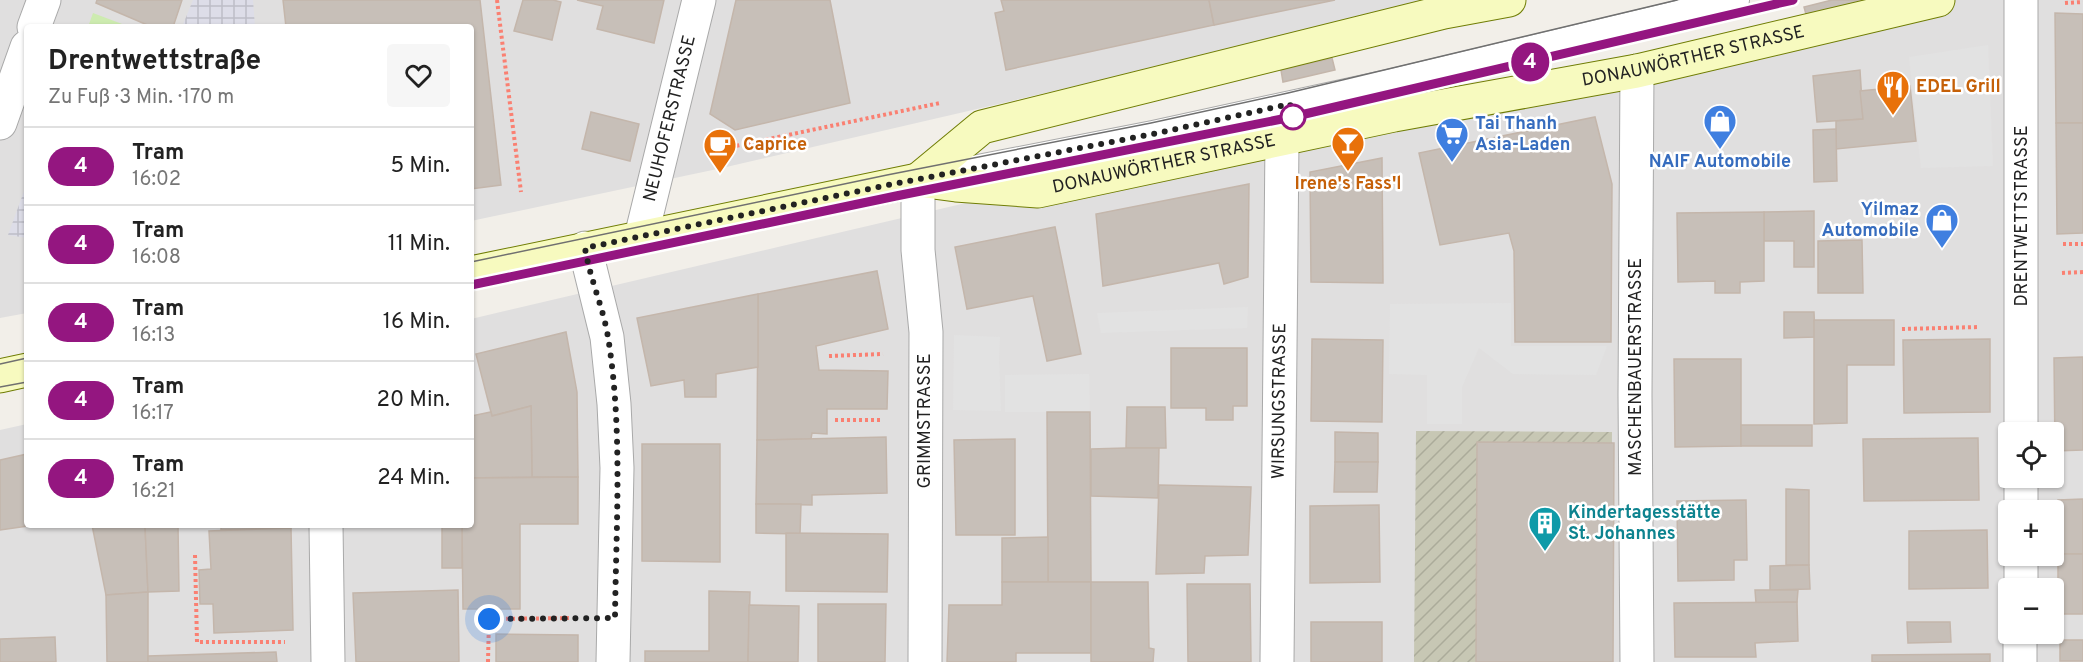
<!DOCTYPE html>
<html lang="de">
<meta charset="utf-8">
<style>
body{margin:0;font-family:Overpass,sans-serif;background:#f6f6f6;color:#222;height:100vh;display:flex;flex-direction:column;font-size:22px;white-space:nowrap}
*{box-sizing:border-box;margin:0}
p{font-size:20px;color:#767676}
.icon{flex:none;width:33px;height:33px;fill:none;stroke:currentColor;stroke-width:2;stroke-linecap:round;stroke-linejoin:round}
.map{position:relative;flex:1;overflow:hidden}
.sheet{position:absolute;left:24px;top:24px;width:450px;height:504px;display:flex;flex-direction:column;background:#fff;border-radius:6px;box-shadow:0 2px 4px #0004}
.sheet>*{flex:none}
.badge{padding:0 12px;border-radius:20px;font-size:21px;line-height:39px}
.fabs{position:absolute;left:1998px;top:422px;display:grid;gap:12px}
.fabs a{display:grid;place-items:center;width:66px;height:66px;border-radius:6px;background:#fff;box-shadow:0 2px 4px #0004;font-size:30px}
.you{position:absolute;width:30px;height:30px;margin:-15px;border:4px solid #fff;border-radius:50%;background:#1a73e8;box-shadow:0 0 0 9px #1a73e833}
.map>.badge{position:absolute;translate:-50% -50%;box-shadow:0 0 0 3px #fff}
.round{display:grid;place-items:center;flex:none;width:63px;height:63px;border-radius:6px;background:#f6f6f6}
.headline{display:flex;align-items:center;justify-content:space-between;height:102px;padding:0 24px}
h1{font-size:28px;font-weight:700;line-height:45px}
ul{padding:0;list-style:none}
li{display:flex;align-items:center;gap:18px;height:78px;padding:0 24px;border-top:2px solid #e0e0e0}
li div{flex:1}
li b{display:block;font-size:22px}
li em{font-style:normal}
li .badge{min-width:66px;font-weight:700;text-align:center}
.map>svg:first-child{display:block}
</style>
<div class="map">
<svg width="2083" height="662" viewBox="0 0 2083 662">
<defs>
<pattern id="construction-furrows" width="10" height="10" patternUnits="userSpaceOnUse" patternTransform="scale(1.5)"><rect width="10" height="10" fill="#c7c7b4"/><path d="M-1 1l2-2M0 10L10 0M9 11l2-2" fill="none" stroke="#abab9a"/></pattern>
<pattern id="plaza-grid" width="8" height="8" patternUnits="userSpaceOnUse" patternTransform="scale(1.5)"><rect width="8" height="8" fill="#dddde8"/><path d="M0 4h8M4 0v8" fill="none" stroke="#bdbdc7"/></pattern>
</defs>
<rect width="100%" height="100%" fill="#f2efe9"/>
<g fill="#e0dfdf" fill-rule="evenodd">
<path d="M 0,0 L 1447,0 L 722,168 L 471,221 L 471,27 L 27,27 L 27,313 L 0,318 Z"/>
<path d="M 1905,0 L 2083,0 L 2083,662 L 0,662 L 0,430 L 27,424 L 27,525 L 471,525 L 471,319 L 1243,138 ZM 2008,432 L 2054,432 L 2054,477 L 2008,477 ZM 2008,510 L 2054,510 L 2054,555 L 2008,555 ZM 2008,588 L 2054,588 L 2054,633 L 2008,633 Z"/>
</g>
<path fill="url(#construction-furrows)" d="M 1416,431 L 1612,432 L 1610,662 L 1414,662 Z"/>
<path fill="#cdebb0" d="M 93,13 L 130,27 L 88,27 Z"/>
<g fill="#e2e2e2">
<path d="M 1988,45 L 1993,166 L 1921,168 L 1909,57 Z"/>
<path d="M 1511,303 L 1511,346 L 1607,346 L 1596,375 L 1513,374 L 1479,348 L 1462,387 L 1462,424 L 1427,424 L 1427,375 L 1389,374 L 1390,304 Z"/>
<path d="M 1248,307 L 1247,328 L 1101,333 L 1097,313 Z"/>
<path d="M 954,335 L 1000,337 L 999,357 L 1001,411 L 953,410 Z"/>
<path d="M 1089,374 L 1090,412 L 1005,412 L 1005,375 Z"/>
</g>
<g fill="url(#plaza-grid)">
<path d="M 193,0 L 253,0 L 255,27 L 182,27 Z"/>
<path d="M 27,183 L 27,238 L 8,235 Z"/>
</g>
<g fill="#c7bfb8" stroke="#c4b6ab" stroke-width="1.5">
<path d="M 97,0 L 182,0 L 173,27 L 152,27 L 96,3 Z"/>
<path d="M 283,0 L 480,0 L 501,185 L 471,189 L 471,27 L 286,27 Z"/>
<path d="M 523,0 L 553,0 L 561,2 L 552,40 L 514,31 Z"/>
<path d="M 577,0 L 664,0 L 654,43 L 597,29 L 603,6 Z"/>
<path d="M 736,0 L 830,0 L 850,103 L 735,130 L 710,114 Z"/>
<path d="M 1001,0 L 1209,0 L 1214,25 L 1006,70 L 995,13 L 1004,11 Z"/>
<path d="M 1209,0 L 1335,0 L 1214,25 Z"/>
<path d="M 1832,0 L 1861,0 L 1862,5 L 1807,18 L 1804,7 Z"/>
<path d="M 2055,13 L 2083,14 L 2083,123 L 2056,123 Z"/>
<path d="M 1332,58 L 1335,70 L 1283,82 L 1281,70 Z"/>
<path d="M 1860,70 L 1863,119 L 1817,122 L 1813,76 Z"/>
<path d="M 1910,86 L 1916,141 L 1836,149 L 1836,121 L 1863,119 L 1860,91 Z"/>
<path d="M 591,112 L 639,124 L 630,161 L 582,149 Z"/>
<path d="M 1595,117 L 1612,184 L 1611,342 L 1515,342 L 1514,251 L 1509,233 L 1440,245 L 1419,153 Z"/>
<path d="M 2056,123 L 2083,123 L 2083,233 L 2057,234 Z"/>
<path d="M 1836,129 L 1837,181 L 1814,182 L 1813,130 Z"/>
<path d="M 1382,158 L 1383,283 L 1311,282 L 1310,172 Z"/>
<path d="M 1249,184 L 1248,277 L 1224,284 L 1219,263 L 1103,286 L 1096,214 Z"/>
<path d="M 1814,211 L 1814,267 L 1794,267 L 1794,241 L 1764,241 L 1764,212 Z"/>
<path d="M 1764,212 L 1764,281 L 1740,282 L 1740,293 L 1715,293 L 1715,281 L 1678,282 L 1677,213 Z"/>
<path d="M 1055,227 L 1081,354 L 1047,361 L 1033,296 L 967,309 L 955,247 Z"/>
<path d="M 1862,240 L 1863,293 L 1818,293 L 1818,241 Z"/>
<path d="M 877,271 L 888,329 L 816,346 L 819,370 L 888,371 L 887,409 L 827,409 L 827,434 L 812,433 L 811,439 L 757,440 L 758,294 Z"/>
<path d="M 758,294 L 758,367 L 716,374 L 716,397 L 685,397 L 684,380 L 651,386 L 637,318 Z"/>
<path d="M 1784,312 L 1814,312 L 1815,337 L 1784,338 Z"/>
<path d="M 1814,320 L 1894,320 L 1894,365 L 1847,365 L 1847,423 L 1814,424 Z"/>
<path d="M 566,332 L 577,392 L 578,477 L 532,477 L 531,406 L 492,416 L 476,354 Z"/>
<path d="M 1312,339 L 1383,340 L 1382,422 L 1311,421 Z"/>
<path d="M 1990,339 L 1990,412 L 1904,413 L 1903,340 Z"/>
<path d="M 1171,348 L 1247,348 L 1247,406 L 1233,406 L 1233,420 L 1206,420 L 1206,408 L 1171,408 Z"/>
<path d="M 2083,357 L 2083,450 L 2055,451 L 2054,358 Z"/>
<path d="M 1674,359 L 1741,359 L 1741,446 L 1675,447 Z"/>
<path d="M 531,406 L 532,477 L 471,478 L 471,416 L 491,412 L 492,416 Z"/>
<path d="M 1127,407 L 1165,407 L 1166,448 L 1126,448 Z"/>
<path d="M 1047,412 L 1090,412 L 1091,582 L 1048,582 Z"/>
<rect x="1741" y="425" width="71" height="21"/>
<path d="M 1335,432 L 1378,433 L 1378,462 L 1335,462 Z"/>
<path d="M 886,437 L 887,493 L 812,495 L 812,505 L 756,504 L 757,440 Z"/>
<path d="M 1978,438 L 1979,500 L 1864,501 L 1863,439 Z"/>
<path d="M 1015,439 L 1015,535 L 956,535 L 954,440 Z"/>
<path d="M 1477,442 L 1614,443 L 1613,662 L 1476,662 Z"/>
<path d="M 642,444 L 720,444 L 720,562 L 642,561 Z"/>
<path d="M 1126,448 L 1159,448 L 1158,498 L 1091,496 L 1091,449 Z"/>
<path d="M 27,454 L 27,525 L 35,525 L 0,530 L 0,460 Z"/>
<path d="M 1335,462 L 1378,462 L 1377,492 L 1334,492 Z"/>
<path d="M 578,477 L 578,524 L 520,524 L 520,609 L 463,609 L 462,525 L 471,525 L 471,478 Z"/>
<path d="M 1159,485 L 1251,487 L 1248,555 L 1205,556 L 1204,573 L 1156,574 Z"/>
<path d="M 1786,489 L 1809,490 L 1809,565 L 1786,565 Z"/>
<path d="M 2083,499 L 2083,554 L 2058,554 L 2058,500 Z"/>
<path d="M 1746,500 L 1747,560 L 1734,560 L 1734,580 L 1678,581 L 1677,501 Z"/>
<path d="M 756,504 L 801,504 L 800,534 L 756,533 Z"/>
<path d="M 1379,505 L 1380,582 L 1310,583 L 1310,506 Z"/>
<path d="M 92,525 L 145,526 L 148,592 L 106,595 Z"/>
<path d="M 178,525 L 179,591 L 148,592 L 145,526 Z"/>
<path d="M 221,525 L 291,525 L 291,528 L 221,530 Z"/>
<rect x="442" y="525" width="20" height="43"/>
<path d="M 291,528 L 293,630 L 214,633 L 213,604 L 200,604 L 199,570 L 211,569 L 209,531 Z"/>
<path d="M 1987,530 L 1988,588 L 1909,589 L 1909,531 Z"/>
<path d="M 786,533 L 888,534 L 887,592 L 786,591 Z"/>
<path d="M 1048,537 L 1048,582 L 1002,582 L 1002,538 Z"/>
<rect x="2058" y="554" width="25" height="60"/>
<path d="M 1809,565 L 1810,589 L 1770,590 L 1770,566 Z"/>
<path d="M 1002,582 L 1091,582 L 1091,653 L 1016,653 L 1016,662 L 947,662 L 949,605 L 1002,605 Z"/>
<path d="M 1091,582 L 1148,582 L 1149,648 L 1154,649 L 1153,662 L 1091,662 Z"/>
<path d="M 1187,584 L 1250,584 L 1251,662 L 1188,662 Z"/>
<path d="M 458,590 L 459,662 L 356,662 L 353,593 Z"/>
<path d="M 1755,590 L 1798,590 L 1797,602 L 1756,603 Z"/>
<path d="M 709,591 L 750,592 L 748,662 L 645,662 L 645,651 L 709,651 Z"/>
<path d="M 148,592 L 148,662 L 107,662 L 106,595 Z"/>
<path d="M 1797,602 L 1798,641 L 1755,643 L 1756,657 L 1675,657 L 1674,603 Z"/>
<path d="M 818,604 L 886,604 L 885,662 L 818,662 Z"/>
<path d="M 749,605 L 799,606 L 798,662 L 748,662 Z"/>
<rect x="1311" y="622" width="71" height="40"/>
<path d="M 1907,622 L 1950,622 L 1951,642 L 1908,643 Z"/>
<path d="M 496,634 L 578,635 L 578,662 L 496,662 Z"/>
<path d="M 55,637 L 56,662 L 0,662 L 0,639 Z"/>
<rect x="2060" y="640" width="23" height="21"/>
<path d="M 276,652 L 277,662 L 148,662 L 148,656 Z"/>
<path d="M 1990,654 L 1990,662 L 1872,662 L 1872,655 Z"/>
</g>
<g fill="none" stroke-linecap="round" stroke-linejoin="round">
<defs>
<path id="lane" d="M 937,176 L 1153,134 L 1388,83 L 1736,0"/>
<g id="street">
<path d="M 2021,0 L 2021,432"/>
<path d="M 34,27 L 44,0"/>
<path d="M 1637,71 L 1635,395 L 1637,662"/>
<path d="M 0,123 L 27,47"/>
<path d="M 918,180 L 918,250 L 926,332 L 925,662"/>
<path id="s1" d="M 641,237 L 699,0"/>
<path d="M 585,248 L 607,337 L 614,404 L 617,468 L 613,662"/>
<path d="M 2021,510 L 2021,477"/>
<path d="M 326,525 L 328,662"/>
<path d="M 2021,588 L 2021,555"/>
<path id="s2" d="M 1277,662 L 1282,140"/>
<path d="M 2020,662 L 2020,633"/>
</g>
<g id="secondary">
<path d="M 918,180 L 982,127 L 1444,12 L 1509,0"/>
<path id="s3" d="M 471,273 L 918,180 L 956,185 L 1038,191 L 1394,115 L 1637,71 L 1938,0"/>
<path d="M 0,376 L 27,370"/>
</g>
</defs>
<use href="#lane" stroke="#a9a9a9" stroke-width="28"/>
<use href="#street" stroke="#a9a9a9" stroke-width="35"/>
<use href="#secondary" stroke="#707d05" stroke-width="35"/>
<g stroke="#fa8072" stroke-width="4" stroke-dasharray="3 3" stroke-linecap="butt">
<path d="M 497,0 L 521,192"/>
<path d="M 2065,3 L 2083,2"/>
<path d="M 707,152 L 940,103"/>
<path d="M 2063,244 L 2083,244"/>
<path d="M 2062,273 L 2083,272"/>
<path d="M 1902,329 L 1979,327"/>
<path d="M 829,356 L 883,354"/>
<path d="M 835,420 L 883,420"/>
<path d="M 195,555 L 197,642 L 285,642"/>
<path d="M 488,662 L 489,619 L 572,618"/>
</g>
<use href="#lane" stroke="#fff" stroke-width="26"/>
<use href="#street" stroke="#fff" stroke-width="33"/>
<use href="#secondary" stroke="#f7fabf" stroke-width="33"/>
<g stroke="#707070" stroke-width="1.5">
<path d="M 471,262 L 887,175 L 1151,123 L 1288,93 L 1677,0"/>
<path d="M 471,286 L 918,192 L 1292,117 L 1793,0"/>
<path d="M 0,364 L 27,358"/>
<path d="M 0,387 L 27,382"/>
</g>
</g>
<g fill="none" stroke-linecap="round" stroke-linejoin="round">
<defs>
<path id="line" d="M 471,285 L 896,196 L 1292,117 L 1793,0"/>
</defs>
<use href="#line" stroke="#fff" stroke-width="14"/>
<use href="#line" stroke="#941680" stroke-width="9"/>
<path stroke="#222" stroke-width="6" stroke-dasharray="0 10.8" d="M 489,619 L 615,618 C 616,525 623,430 608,337 C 603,307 590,279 585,248 L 888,185 L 1153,134 L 1290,104 L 1293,117"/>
</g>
<defs>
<symbol id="restaurant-pin" viewBox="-11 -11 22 30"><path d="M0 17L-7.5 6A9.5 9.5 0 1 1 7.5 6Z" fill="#e8710a" stroke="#fff"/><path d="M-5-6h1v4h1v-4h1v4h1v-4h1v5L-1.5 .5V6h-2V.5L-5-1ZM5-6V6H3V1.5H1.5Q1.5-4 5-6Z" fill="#fff"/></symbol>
<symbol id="shop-pin" viewBox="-11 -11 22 30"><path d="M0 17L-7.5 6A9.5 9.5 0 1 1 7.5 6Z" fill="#3f7fe0" stroke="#fff"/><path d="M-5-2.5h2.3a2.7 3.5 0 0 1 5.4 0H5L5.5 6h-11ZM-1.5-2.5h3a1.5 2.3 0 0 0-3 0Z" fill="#fff"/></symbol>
<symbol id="supermarket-pin" viewBox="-11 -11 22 30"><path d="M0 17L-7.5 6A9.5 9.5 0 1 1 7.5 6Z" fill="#3f7fe0" stroke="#fff"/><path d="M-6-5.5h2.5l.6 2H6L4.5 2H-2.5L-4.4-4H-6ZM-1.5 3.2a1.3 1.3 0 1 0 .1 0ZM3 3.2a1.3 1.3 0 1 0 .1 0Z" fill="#fff"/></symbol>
<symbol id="bar-pin" viewBox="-11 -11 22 30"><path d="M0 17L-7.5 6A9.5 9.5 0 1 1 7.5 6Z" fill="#e8710a" stroke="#fff"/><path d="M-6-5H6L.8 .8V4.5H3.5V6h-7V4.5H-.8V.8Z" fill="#fff"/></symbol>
<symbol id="cafe-pin" viewBox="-11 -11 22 30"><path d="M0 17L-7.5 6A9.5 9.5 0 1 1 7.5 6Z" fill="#e8710a" stroke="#fff"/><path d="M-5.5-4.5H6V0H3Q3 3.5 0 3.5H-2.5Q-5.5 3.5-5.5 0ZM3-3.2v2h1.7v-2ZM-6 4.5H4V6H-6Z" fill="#fff"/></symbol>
<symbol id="building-pin" viewBox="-11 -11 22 30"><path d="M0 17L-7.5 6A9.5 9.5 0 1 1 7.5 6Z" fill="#0f9aa8" stroke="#fff"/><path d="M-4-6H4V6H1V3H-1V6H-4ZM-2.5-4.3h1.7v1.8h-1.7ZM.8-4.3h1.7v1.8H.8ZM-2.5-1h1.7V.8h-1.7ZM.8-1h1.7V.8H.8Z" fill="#fff"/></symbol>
</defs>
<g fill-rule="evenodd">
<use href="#restaurant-pin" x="1874" y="68" width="38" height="52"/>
<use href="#shop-pin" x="1701" y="102" width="38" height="52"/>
<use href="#supermarket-pin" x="1433" y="115" width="38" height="52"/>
<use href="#bar-pin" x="1329" y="124" width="38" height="52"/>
<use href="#cafe-pin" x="701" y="126" width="38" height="52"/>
<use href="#shop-pin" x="1923" y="201" width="38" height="52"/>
<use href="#building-pin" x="1526" y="504" width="38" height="52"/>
</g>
<circle fill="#fff" stroke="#941680" stroke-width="3" cx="1293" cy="117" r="12"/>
<g text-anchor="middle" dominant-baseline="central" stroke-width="5" stroke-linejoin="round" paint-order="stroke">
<g font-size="18" fill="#222" stroke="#fff">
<text stroke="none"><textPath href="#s3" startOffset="1246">DONAUWÖRTHER STRASSE</textPath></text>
<text stroke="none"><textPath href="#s1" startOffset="122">NEUHOFERSTRASSE</textPath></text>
<text stroke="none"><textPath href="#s3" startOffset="706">DONAUWÖRTHER STRASSE</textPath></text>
<text transform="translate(2022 216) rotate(-90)">DRENTWETTSTRASSE</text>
<text transform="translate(1636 367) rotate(-90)">MASCHENBAUERSTRASSE</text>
<text stroke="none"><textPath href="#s2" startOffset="261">WIRSUNGSTRASSE</textPath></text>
<text transform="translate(925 421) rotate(-90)">GRIMMSTRASSE</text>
</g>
<g font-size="18" font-weight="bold" fill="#c56008" stroke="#fff" text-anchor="start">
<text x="1916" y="87">EDEL Grill</text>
<text x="743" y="145">Caprice</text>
<text x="1348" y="184" text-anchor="middle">Irene's Fass'l</text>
</g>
<g font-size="18" font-weight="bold" fill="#366cbe" stroke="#fff" text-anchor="start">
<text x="1475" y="124">Tai Thanh<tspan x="1475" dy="21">Asia-Laden</tspan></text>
<text x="1720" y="162" text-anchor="middle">NAIF Automobile</text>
<text x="1919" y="210" text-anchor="end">Yilmaz<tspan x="1919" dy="21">Automobile</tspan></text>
</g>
<g font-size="18" font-weight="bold" fill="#0d838f" stroke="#fff" text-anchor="start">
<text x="1568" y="513">Kindertagesstätte<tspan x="1568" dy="21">St. Johannes</tspan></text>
</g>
</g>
</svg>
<div class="fabs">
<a><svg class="icon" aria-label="locate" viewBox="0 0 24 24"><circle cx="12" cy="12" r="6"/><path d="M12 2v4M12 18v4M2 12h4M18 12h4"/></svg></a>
<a>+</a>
<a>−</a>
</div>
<div class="you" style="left:489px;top:619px"></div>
<b class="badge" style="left:1530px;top:62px;background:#941680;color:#fff">4</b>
<section class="sheet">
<div class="headline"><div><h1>Drentwettstraße</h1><p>Zu Fuß · 3 Min. · 170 m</p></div><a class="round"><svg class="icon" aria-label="heart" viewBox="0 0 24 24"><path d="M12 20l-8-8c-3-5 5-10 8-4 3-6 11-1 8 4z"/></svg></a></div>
<ul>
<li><span class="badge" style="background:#941680;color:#fff">4</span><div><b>Tram</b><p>16:02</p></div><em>5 Min.</em></li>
<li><span class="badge" style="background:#941680;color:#fff">4</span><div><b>Tram</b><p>16:08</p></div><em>11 Min.</em></li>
<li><span class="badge" style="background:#941680;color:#fff">4</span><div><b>Tram</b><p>16:13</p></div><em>16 Min.</em></li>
<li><span class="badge" style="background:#941680;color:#fff">4</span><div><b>Tram</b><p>16:17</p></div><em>20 Min.</em></li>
<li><span class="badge" style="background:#941680;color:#fff">4</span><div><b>Tram</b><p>16:21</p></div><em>24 Min.</em></li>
</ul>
</section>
</div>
